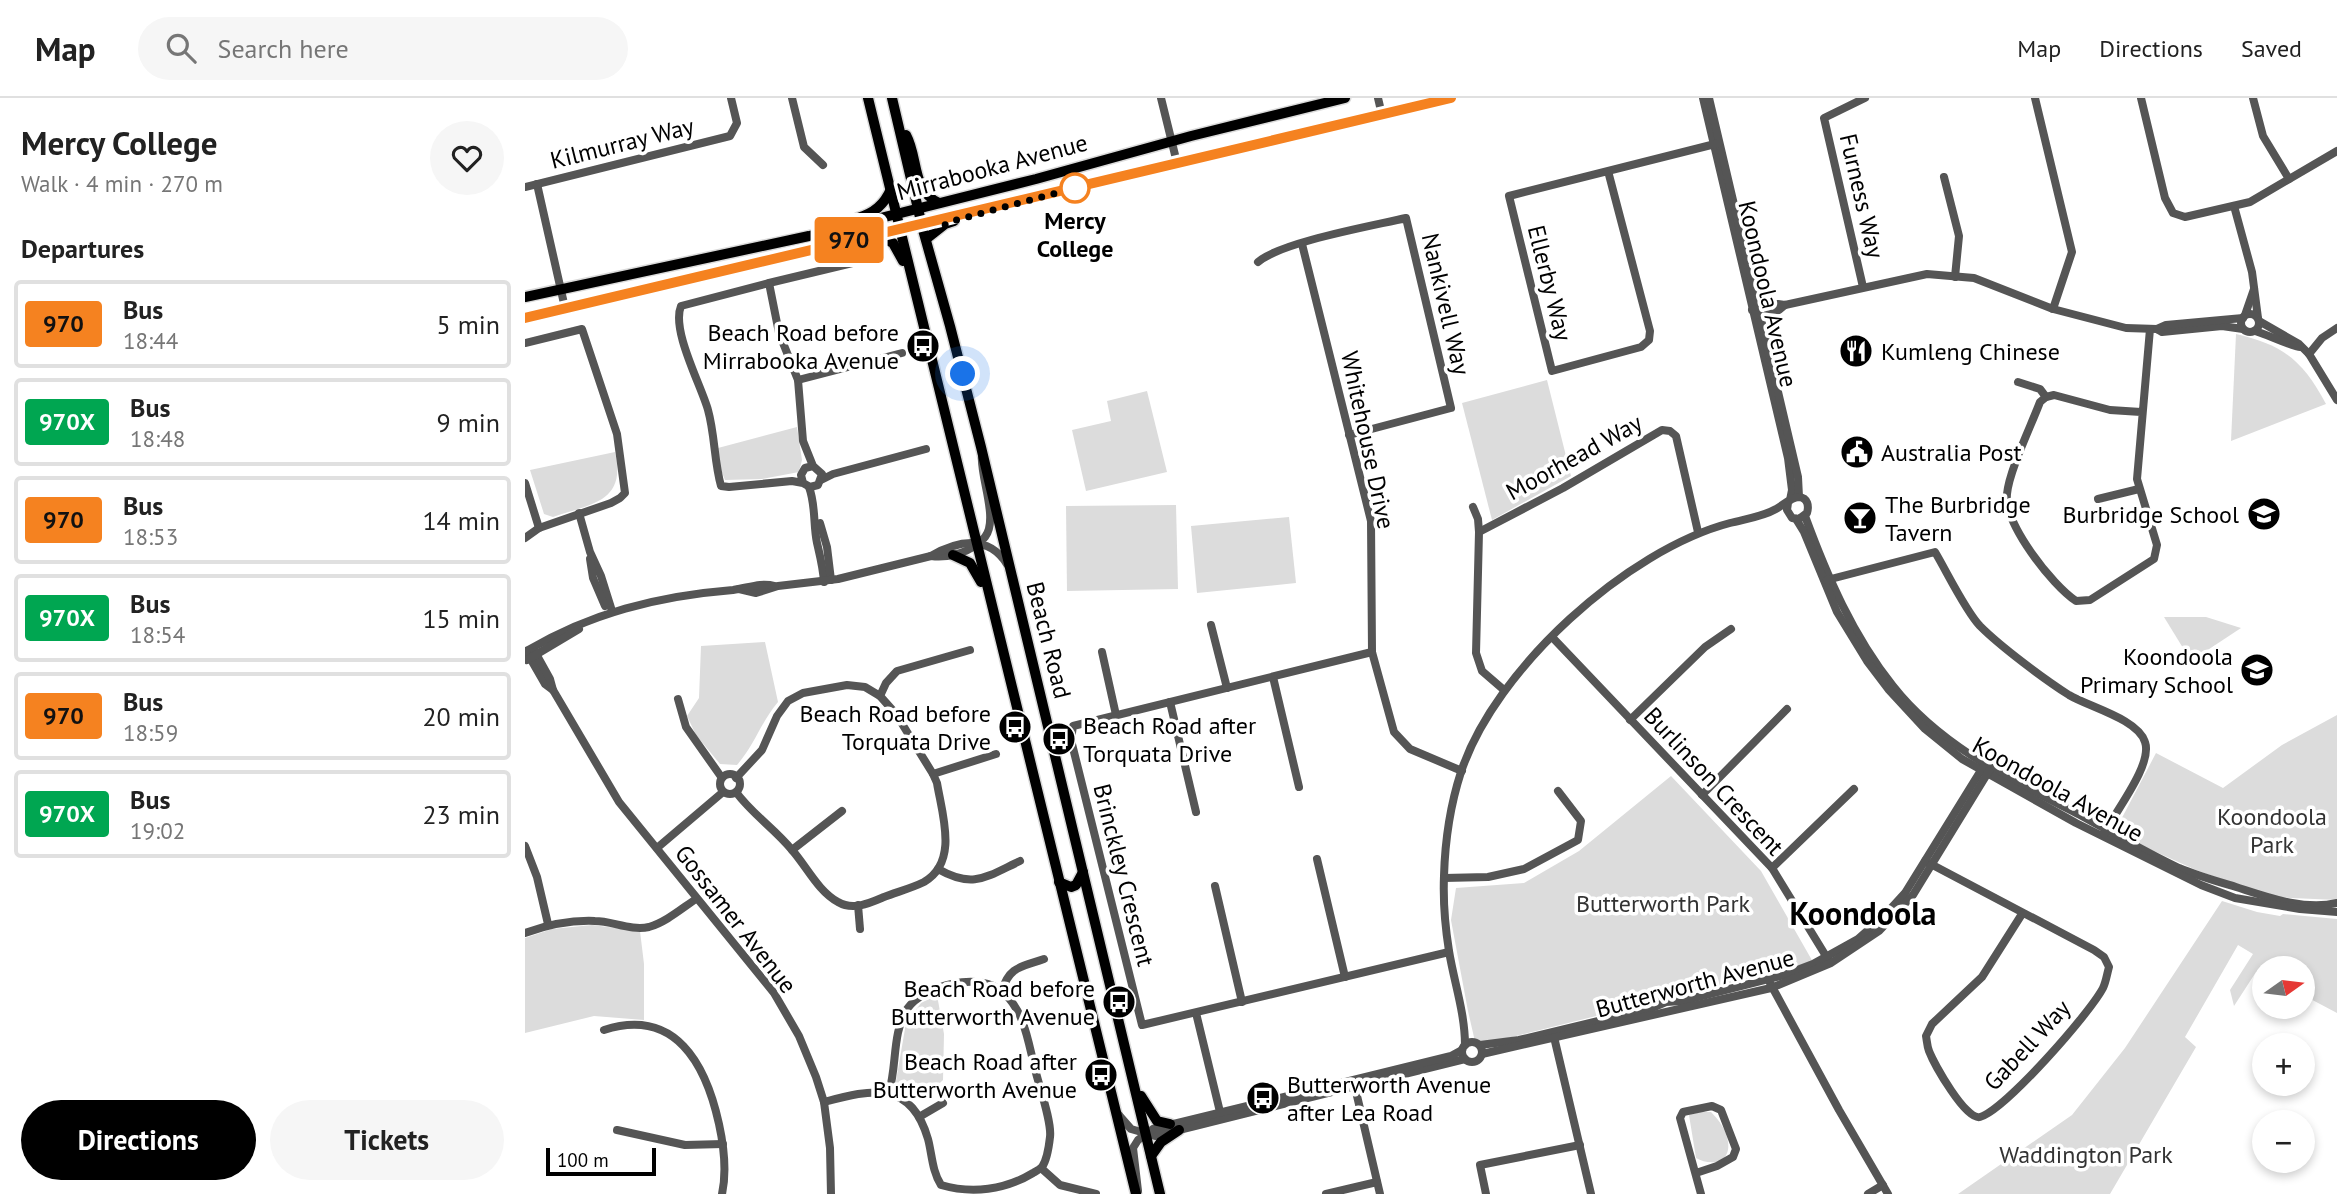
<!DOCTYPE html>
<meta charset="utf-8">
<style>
body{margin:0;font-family:"PT Sans",sans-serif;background:#f6f6f6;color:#222;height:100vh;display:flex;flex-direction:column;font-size:26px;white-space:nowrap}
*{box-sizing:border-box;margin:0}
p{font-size:23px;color:#767676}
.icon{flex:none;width:38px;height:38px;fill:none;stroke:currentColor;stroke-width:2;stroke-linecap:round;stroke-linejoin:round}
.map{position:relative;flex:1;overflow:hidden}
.drawer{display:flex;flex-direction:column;background:#fff;width:525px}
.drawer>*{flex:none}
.badge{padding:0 14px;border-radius:5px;font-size:24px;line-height:46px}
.needle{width:46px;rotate:76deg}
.buttons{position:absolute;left:1727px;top:858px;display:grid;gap:14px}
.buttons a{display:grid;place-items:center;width:63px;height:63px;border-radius:50%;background:#fff;box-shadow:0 4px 10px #0003;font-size:35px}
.scale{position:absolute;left:21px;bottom:18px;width:110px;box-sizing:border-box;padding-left:7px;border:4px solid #000;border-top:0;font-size:19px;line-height:24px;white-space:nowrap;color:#000;-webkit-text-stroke:5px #fff;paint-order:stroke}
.you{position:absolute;width:35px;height:35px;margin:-18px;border:5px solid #fff;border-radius:50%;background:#1a73e8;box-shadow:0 0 0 10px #1a73e833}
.map>.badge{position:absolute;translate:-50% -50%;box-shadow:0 0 0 4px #fff}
h2{padding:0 21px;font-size:26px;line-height:63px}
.round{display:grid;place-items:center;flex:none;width:74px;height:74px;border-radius:37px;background:#f6f6f6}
.summary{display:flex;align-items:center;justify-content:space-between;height:119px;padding:0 21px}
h1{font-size:33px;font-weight:600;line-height:52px}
.action{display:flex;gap:14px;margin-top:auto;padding:14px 21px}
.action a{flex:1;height:80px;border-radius:42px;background:#000;color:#fff;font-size:28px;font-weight:600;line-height:80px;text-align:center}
.action a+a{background:#f6f6f6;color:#222}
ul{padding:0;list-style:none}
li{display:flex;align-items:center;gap:21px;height:88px;margin:0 14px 10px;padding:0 7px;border:4px solid #e0e0e0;border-radius:7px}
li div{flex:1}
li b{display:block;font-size:26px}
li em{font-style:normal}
li .badge{min-width:77px;font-weight:700;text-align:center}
header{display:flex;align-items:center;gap:42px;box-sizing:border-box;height:98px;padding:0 35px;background:#fff;border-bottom:2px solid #e0e0e0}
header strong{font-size:33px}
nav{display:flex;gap:38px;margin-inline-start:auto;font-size:24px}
.search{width:490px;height:63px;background:#f6f6f6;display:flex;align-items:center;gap:18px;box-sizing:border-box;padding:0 24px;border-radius:38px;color:#767676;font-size:26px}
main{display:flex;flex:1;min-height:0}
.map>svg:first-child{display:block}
</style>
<header>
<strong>Map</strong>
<div class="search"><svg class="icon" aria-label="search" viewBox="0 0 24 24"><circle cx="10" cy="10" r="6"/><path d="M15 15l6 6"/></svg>Search here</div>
<nav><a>Map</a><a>Directions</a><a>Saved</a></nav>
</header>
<main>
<section class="drawer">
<div class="summary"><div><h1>Mercy College</h1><p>Walk · 4 min · 270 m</p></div><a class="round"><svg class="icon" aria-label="heart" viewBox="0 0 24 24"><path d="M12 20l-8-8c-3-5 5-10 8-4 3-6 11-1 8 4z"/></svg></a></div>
<h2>Departures</h2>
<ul>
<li><span class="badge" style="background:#f58220;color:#111">970</span><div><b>Bus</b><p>18:44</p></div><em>5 min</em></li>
<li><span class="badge" style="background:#00a651;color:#fff">970X</span><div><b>Bus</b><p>18:48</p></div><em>9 min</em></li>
<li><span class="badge" style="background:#f58220;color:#111">970</span><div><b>Bus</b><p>18:53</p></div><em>14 min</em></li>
<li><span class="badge" style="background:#00a651;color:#fff">970X</span><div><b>Bus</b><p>18:54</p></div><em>15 min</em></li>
<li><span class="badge" style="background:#f58220;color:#111">970</span><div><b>Bus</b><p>18:59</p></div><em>20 min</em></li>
<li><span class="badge" style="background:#00a651;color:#fff">970X</span><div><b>Bus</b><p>19:02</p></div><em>23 min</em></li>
</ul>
<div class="action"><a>Directions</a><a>Tickets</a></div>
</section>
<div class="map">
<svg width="1812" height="1096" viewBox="0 0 1812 1096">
<rect width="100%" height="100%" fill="#fff"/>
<g fill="#dcdcdc">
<path d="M 1711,236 C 1759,247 1778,263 1801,306 L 1706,343 Z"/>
<path d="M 1022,282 L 1046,378 L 967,422 L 937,305 Z"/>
<path d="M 622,293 L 642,374 L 561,393 L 547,332 L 586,323 L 582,303 Z"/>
<path d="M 272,329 L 277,362 L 274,374 L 237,381 L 200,382 L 194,367 L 193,350 Z"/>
<path d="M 90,354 C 102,405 65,406 28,419 L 19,416 L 5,372 Z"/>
<path d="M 651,407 L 653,491 L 542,493 L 541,408 Z"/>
<path d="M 764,419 L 771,485 L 672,495 L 666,428 Z"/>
<path d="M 1681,519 L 1716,530 L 1666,563 L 1639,519 Z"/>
<path d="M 240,544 L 253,604 C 236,624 229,648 212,667 L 195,666 L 171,637 L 162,618 L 174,600 L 176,548 Z"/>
<path d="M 1812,617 L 1812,802 L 1747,799 L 1671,772 L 1589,735 L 1631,655 L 1698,690 L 1757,647 Z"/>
<path d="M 1146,678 L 1236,773 L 1288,864 L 951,948 L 943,913 L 926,822 L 931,790 L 999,785 L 1054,753 Z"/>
<path d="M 1697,803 L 1732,814 L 1755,818 L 1758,816 L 1812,821 L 1812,915 L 1778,897 L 1778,870 L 1740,870 L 1739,878 L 1731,874 L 1709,908 L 1705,892 L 1728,856 L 1713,847 L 1660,939 L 1671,949 L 1585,1096 L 1433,1096 L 1547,1017 L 1600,950 Z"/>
<path d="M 67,827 L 115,833 L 119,866 L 119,922 L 69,918 L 0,935 L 0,840 L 27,831 Z"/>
<path d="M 412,897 L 419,936 L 418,982 L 398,1001 L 387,1002 L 372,993 L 371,983 L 381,925 L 396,905 Z"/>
<path d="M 1172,1014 L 1186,1014 C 1194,1022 1202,1033 1203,1044 C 1206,1066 1185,1068 1171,1060 L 1164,1017 Z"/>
</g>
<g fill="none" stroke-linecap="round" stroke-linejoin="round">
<defs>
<g id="major">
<path d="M 343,0 L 611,1096"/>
<path d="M 367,0 L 398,132 L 425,228 L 456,349 L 635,1096"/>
<path d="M 381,37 C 394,61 386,92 414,105"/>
<path d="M 333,120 C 349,115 359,107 366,91"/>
<path d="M 350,136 L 368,145 L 378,163"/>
<path d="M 401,141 L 420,126 L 429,123"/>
<path d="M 0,199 L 284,138 L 511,81 L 666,38 L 820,0"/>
<path d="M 0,220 L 926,0"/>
<path d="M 428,457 L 445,465 L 456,484"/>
<path d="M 534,784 L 546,789 L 551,787 L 558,774"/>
<path d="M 616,998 L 632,1023 L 645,1026"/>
<path d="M 626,1058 L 636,1044 L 654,1032"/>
</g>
</defs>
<use href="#major" stroke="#dbdbdb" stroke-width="13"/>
<g stroke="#555" stroke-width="8">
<path d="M 267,0 L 279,49 L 298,67"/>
<path d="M 636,0 L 652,65"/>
<path d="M 853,0 L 857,17"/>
<path d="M 1178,0 L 1263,360 L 1267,392 L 1265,402"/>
<path d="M 1184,0 L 1273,379 L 1274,399"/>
<path d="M 1510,0 L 1547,154 L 1528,211"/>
<path d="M 1616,0 L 1640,100 L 1648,115 L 1660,119 L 1725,104 L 1812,53"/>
<path d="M 1728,0 L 1738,38 L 1764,81"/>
<path d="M 1083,73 L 1125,233 L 1124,242 L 1116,249 L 1027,273 L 984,98 L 1194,45"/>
<path d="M 1419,79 L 1434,138 L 1430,179"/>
<path d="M 12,86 L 40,210"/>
<path d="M 0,89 L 205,38 L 212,25 L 206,0"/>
<path d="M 1709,108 L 1727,174 L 1733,220"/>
<path d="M 777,146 L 846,423 L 847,554 L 869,634 L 885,651 L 937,673"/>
<path d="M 733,164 C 756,144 847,128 881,120 L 926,310 L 824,337"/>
<path d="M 244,185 L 344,161"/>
<path d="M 1338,189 L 1299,20 L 1340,0"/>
<path d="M 1227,212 L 1253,206 L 1260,207 L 1402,176 L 1449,180 L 1528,211 L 1601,230 L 1632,231 L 1637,234 L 1697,228 L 1718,231"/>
<circle cx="1725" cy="225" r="9"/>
<path d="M 1230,217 L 1254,212 L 1260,207"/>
<path d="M 1720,217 L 1729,191"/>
<path d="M 1734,223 L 1774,246 L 1784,256 L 1812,302"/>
<path d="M 1632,231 L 1641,227 L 1718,220"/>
<path d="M 1730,233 C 1741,236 1768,249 1775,249"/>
<path d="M 0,245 L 57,231 L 92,336 L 100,395 L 95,400 L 86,405 L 14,430 L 0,440"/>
<path d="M 1784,256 L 1797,240 L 1812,230"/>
<path d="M 273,282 L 377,255"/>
<path d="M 1493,284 L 1515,291 L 1521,299"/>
<path d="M 1616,314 L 1585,312 L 1529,297 L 1521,299 L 1515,304 C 1506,328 1484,373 1482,396 C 1479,426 1527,487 1551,503 L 1565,502 L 1629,461 L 1632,447 L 1612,381 L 1625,231"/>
<path d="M 296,382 L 308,376 L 401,351"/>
<path d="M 0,385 L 14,430"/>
<path d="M 278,385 L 267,383 L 204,389 L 196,388 C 189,363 190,337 183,312 C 176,287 146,232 156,208 L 244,185 L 254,235 L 273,282 L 278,343 L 288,368 L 297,376 L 293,387 L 285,389 L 278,385 L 276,377 L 280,370 L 288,368"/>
<path d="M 284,389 C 291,408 288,426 292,445 C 295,458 298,469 299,484"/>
<path d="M 1573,401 L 1614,391"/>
<path d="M 948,409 L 953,421 L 954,434"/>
<path d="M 54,415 L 65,454 L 76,478 L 87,513"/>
<path d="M 1280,418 C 1302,478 1328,538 1368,588 C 1416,649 1487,682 1555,717 C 1588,735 1620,754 1654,770 C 1673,778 1691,783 1711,789 C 1742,799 1779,813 1812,805"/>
<path d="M 1271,421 L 1279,434 L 1312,514 L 1342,563 L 1364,592 L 1400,631 L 1437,661 L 1551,725 L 1676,787 L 1710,800 L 1775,811 L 1812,814"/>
<path d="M 295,425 L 302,449 L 306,482"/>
<path d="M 406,458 C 421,460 440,456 452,446 C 454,443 458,442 460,439 C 474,421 455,379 457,358"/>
<path d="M 65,461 L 68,480 L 80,508"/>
<path d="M 1302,482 L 1410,454 C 1422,474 1440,512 1455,528 C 1476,549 1519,581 1544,597 C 1564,609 1613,621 1620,644 C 1628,667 1589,715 1579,736"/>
<path d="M 214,491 L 231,495 L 253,488 L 313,481 L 406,458 C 432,443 463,436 482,466"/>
<path d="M 686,527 L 702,590"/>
<path d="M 1027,539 L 1247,770 L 1304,863"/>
<path d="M 1,553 L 20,586 L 28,592 L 94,704 L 249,895 L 274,938 L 291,979 L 299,1004 L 305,1050 L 306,1096"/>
<path d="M 0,554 C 65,515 133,498 208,492 C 223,490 235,484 250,488"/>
<path d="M 10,554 L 25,581 L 28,592"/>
<path d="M 577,554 L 591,617"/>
<path d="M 847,554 L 548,628 L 546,642 L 617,927 L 924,854"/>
<path d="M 2,562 L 54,531"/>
<path d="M 748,579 L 774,689"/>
<path d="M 979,592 L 957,573 L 951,555 L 954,434 L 1038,390 L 1137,332 L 1145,333 L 1151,338 L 1173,434"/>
<path d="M 355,598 L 361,585 L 372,573 L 445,552"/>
<path d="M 153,601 L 161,629 L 197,680"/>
<path d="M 645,604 L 671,714"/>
<path d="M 1105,622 L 1180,549 L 1206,531"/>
<path d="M 408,676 L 471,656"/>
<circle cx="205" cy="686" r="10"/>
<path d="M 211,694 C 227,716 250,731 267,752 C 282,769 293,793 313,804 C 328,813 345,805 359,799 C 372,794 387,790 399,784 C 434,764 417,716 412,685 L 408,676 L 371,616 L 355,598 L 340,589 L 322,587 L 278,595 L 263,603 L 252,618 L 237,652 L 211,680"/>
<path d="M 1177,697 L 1262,611"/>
<path d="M 0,748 L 12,779 L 23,826"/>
<path d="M 132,750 L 198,694"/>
<path d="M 267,752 L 317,713"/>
<path d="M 792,761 L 820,879"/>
<path d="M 1400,763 L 1569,852 L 1579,859 L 1584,869 C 1582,876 1581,884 1578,890 C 1565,915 1480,1012 1455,1019 C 1441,1023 1409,966 1404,953 C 1402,948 1402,943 1401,938 L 1407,926 L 1457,879 L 1497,816"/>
<path d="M 1247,770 L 1329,691"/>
<path d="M 413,771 C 448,791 461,779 495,763"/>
<path d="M 919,780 L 963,779 L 999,771 L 1053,742 L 1056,723 L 1033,693"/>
<path d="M 690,788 L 717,904"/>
<path d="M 333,807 L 335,831"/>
<path d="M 0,835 C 22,827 46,822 70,823 C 87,823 106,833 124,829 C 141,824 156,811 171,801"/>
<path d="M 1245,885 L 1314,1012 L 1363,1096"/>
<path d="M 477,893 C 484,868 497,869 519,861"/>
<path d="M 671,915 L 696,1018"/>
<path d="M 79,932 C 151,909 181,967 194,1026 C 199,1049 202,1073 197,1096"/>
<path d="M 1029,939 L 1066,1096"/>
<circle cx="947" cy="954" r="10"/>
<path d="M 940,947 C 940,915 929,884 924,853 C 920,828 918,803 919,778 C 920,743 925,708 936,674 C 970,571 1102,452 1205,425 C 1220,421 1237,419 1251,411 C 1257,408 1266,399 1274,399 C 1283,400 1284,408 1282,415 L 1274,421 L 1267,420 L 1262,412 L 1263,405"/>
<path d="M 955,947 L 994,942 L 1127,910 L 1141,904 L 1157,903 L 1259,877 L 1288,866 L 1333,841 L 1359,818 L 1380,795 L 1458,669"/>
<path d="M 957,956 L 1246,890 L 1306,865 L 1354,833 L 1388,797 L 1464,673"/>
<path d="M 829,985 L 855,1096"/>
<path d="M 299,1004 C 347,991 386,982 403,1041 C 407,1056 407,1073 416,1087 C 447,1096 480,1092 508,1075 C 511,1073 514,1072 517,1069 C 522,1062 524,1048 525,1039 C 527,1024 514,988 510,971 C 503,944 500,914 478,894 C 455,873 399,887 382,911 C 367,935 372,968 364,994"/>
<path d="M 592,1015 L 606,1031 L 630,1038 L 940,961"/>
<path d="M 394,1019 L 418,1005"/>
<path d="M 92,1032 L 160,1047 L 198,1046"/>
<path d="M 516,1070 L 535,1087 L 571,1096"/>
<path d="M 1171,1075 L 1192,1068 L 1208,1059 L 1211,1051 L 1196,1012 L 1187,1008 L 1158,1014 L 1155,1020 L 1176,1096"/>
<path d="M 613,1093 L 608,1050 L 613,1042 L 628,1031 L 926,958 L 937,952"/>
<path d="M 801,1096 L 852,1084"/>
<path d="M 961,1096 L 955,1067 L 1055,1047"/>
<path d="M 1343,1096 L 1358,1087"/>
</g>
<use href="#major" stroke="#000" stroke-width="10"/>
</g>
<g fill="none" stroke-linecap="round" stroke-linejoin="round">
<defs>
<path id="line" d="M 0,220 L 926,0"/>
</defs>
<use href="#line" stroke="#fff" stroke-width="16"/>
<use href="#line" stroke="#f58220" stroke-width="10"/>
<path stroke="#000" stroke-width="7" stroke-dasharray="0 12.6" d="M 438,276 L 401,141 L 424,124 L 550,90"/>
</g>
<defs>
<symbol id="bus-disc" viewBox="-11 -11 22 22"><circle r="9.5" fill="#000" stroke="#fff"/><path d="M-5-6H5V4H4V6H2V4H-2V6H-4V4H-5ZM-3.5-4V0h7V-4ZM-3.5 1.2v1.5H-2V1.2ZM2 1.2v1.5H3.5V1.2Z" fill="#fff"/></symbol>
<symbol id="restaurant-disc" viewBox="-11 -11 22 22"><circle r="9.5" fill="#000" stroke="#fff"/><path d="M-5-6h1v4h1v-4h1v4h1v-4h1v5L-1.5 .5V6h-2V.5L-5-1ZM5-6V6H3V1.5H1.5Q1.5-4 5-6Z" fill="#fff"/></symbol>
<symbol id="civic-disc" viewBox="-11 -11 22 22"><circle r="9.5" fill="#000" stroke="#fff"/><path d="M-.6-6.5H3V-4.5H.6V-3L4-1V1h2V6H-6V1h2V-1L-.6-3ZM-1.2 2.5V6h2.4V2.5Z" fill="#fff"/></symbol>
<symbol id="school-disc" viewBox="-11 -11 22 22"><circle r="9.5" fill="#000" stroke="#fff"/><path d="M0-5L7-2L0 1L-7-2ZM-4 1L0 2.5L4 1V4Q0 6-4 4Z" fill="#fff"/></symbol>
<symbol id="bar-disc" viewBox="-11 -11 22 22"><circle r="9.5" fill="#000" stroke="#fff"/><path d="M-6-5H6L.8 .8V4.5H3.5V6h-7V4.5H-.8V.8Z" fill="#fff"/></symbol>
</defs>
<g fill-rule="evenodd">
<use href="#bus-disc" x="379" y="229" width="38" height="38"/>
<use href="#restaurant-disc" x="1312" y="234" width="38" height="38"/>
<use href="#civic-disc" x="1313" y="335" width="38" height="38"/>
<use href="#school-disc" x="1720" y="397" width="38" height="38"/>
<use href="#bar-disc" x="1316" y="401" width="38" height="38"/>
<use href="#school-disc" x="1713" y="553" width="38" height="38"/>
<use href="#bus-disc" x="471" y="610" width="38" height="38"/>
<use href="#bus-disc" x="515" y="622" width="38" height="38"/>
<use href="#bus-disc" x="575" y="885" width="38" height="38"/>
<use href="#bus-disc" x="557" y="958" width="38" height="38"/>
<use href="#bus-disc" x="719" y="981" width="38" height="38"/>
</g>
<circle fill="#fff" stroke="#f58220" stroke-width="3.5" cx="550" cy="90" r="14"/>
<g text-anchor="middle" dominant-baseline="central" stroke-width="7" stroke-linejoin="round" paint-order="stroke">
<g font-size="24" fill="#000" stroke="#fff">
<text transform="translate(97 45) rotate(-14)">Kilmurray Way</text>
<text transform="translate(467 69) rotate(-15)">Mirrabooka Avenue</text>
<text transform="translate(1337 98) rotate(77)">Furness Way</text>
<text transform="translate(1025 185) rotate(76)">Ellerby Way</text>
<text transform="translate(1243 196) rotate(77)">Koondoola Avenue</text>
<text transform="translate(921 206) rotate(77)">Nankivell Way</text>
<text transform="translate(843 342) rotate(78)">Whitehouse Drive</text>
<text transform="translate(1049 359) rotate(-29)">Moorhead Way</text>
<text transform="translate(524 542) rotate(76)">Beach Road</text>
<text transform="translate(1189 683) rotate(47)">Burlinson Crescent</text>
<text transform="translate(1533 691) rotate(29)">Koondoola Avenue</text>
<text transform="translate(599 777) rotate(76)">Brinckley Crescent</text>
<text transform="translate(211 821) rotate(52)">Gossamer Avenue</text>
<text transform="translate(1170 885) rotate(-15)">Butterworth Avenue</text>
<text transform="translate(1502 947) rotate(-47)">Gabell Way</text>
</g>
<g font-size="24" font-weight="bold" fill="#000" stroke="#fff">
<text x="550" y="122">Mercy<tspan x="550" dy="28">College</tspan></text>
</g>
<g font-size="24" fill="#000" stroke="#fff" text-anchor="end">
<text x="374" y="234">Beach Road before<tspan x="374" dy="28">Mirrabooka Avenue</tspan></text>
<text x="1356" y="253" text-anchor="start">Kumleng Chinese</text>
<text x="1356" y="354" text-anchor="start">Australia Post</text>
<text x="1360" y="406" text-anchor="start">The Burbridge<tspan x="1360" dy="28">Tavern</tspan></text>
<text x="1714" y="416">Burbridge School</text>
<text x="1708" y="558">Koondoola<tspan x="1708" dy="28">Primary School</tspan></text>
<text x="466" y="615">Beach Road before<tspan x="466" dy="28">Torquata Drive</tspan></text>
<text x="558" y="627" text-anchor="start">Beach Road after<tspan x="558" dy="28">Torquata Drive</tspan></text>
<text x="570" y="890">Beach Road before<tspan x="570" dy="28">Butterworth Avenue</tspan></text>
<text x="552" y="963">Beach Road after<tspan x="552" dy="28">Butterworth Avenue</tspan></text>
<text x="762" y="986" text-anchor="start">Butterworth Avenue<tspan x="762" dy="28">after Lea Road</tspan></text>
</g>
<g font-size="24" fill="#333" stroke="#fff">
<text x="1747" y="718">Koondoola<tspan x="1747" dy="28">Park</tspan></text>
<text x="1138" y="805">Butterworth Park</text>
<text x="1561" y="1056">Waddington Park</text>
</g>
<g font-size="32" font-weight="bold" fill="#000" stroke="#fff">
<text x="1338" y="815">Koondoola</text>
</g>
</g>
</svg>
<div class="buttons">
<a><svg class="needle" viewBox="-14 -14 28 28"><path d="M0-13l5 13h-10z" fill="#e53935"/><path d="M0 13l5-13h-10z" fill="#767676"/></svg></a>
<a>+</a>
<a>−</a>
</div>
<div class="scale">100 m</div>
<div class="you" style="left:438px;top:276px"></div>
<b class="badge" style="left:324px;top:142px;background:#f58220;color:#111">970</b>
</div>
</main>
